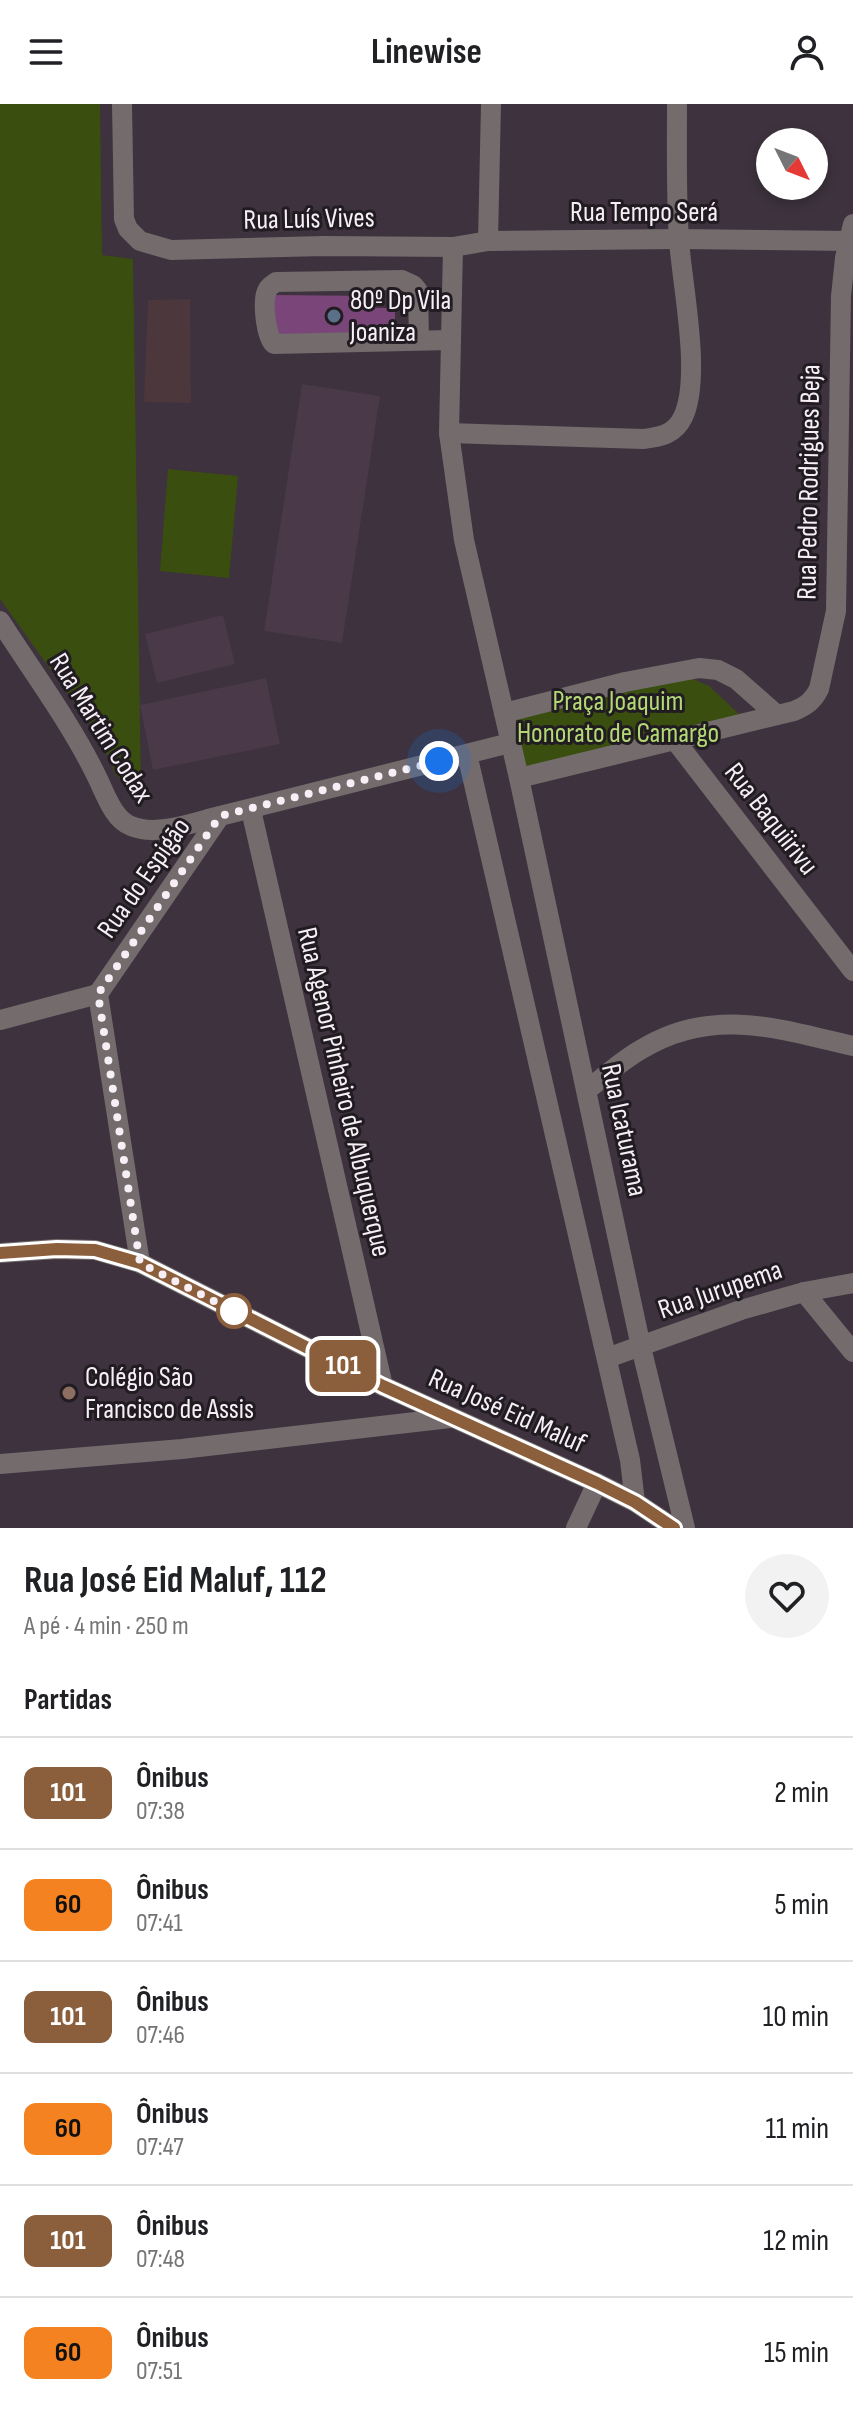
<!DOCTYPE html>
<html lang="pt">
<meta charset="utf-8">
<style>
body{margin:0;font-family:"Sofia Sans Condensed",sans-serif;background:#f2f2f2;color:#202124;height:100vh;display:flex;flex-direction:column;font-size:30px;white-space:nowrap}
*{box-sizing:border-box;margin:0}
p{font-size:26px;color:#757577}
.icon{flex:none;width:44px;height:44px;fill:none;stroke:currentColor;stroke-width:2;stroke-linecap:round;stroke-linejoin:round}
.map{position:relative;height:1424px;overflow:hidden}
.panel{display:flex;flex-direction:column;background:#fff;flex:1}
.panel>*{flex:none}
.badge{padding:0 16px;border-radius:12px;font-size:28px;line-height:52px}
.needle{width:52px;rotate:132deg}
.buttons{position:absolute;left:756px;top:24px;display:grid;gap:16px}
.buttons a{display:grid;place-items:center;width:72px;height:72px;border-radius:50%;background:#fff;box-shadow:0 4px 12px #0003;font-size:40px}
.you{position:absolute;width:40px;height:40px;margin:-20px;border:6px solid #fff;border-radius:50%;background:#1a73e8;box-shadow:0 0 0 12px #1a73e833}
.map>.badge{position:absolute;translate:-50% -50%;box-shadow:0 0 0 4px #fff}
h2{padding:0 24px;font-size:30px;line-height:72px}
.round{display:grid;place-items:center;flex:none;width:84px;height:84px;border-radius:42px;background:#f2f2f2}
.head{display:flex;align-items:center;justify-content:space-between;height:136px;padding:0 24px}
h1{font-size:38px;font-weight:700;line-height:60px}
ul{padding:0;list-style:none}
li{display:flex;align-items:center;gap:24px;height:112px;padding:0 24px;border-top:2px solid #e0e0e0}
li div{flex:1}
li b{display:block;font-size:30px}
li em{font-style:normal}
li .badge{min-width:88px;font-weight:700;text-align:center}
header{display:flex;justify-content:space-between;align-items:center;height:104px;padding:0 24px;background:#fff;font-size:36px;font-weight:700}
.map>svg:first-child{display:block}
</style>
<header><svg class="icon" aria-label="menu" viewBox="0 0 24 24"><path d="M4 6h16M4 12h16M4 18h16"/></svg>Linewise<svg class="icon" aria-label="person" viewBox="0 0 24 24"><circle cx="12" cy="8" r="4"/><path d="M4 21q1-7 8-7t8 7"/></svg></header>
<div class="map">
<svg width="853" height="1424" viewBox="0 0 853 1424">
<rect width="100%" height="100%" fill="#3d323d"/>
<g fill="#493949">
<path d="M 302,280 L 380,292 L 342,539 L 264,527 Z"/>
<path d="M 223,511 L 235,560 L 157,579 L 145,530 Z"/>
<path d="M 266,574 L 280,640 L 153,666 L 140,601 Z"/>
</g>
<path fill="#4c373d" d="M 190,195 L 191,299 L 144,298 L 148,196 Z"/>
<g fill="#3a4e10">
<path d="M 0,0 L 100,0 L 102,151 L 133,155 L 141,686 L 116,672 L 101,636 L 0,495 Z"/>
<path d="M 168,365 L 238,372 L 229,474 L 160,467 Z"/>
<path d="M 693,575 L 709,582 L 740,611 L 526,665 L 513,611 L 615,584 Z"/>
</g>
<path fill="#7a467a" d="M 273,191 L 376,192 L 376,204 L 395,204 L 395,220 L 384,220 L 384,236 L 273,235 Z"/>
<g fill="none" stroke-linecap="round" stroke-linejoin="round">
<g stroke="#736b6c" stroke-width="20">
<path d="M 122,0 L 124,115 L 128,125 L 140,137 L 171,146 L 324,142 L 453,143 L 488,137 L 679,135 L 853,137"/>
<path d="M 488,137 L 491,0"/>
<path d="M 453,143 L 449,329 L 464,436 L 519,674 L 641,1243 L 685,1424"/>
<path d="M 419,236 L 418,187 L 413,181 L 402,176 L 276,178 C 272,181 268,183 267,187 C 262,198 266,232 274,240 L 451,236"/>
<path d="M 449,329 L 643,335 C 661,333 675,330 683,313 C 702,273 682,181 679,136 C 676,91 677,45 677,0"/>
<path d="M 0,517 C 32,567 71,619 97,673 C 105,689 113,715 131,722 C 157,733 194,718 220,712"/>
<path d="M 504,609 L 625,578 L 699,564 L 718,566 L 736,575 L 777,611"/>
<path d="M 674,635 L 853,867"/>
<path d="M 467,650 L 630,1356 L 635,1398"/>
<path d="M 519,674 L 794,607 C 806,602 813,597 819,585 L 836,507 L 841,192 L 845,154 L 853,120"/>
<path d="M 251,706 L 383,1282"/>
<path d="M 0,916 L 98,890"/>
<path d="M 587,986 C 605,972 622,956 642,945 C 713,902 779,925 853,942"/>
<path d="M 0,1149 L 57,1145 L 95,1146 L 140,1159 L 383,1282 L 597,1379 L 635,1398 L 674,1424"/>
<path d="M 140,1159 L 98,890 L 220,712 L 510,639"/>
<path d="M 804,1188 L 853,1248"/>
<path d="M 607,1254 L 741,1206 L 804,1188 L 853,1179"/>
<path d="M 0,1360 L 182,1345 L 450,1314"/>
<path d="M 576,1424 L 597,1379"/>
</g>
</g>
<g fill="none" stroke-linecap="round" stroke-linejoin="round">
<defs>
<path id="line" d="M 0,1149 L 57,1145 L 95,1146 L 140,1159 L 383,1282 L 597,1379 L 635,1398 L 674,1424"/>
</defs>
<use href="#line" stroke="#fff" stroke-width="18"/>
<use href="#line" stroke="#8b5e3c" stroke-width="12"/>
<path stroke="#f7eff6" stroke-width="8" stroke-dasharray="0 14.4" d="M 234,1207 L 243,1212 L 140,1159 L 98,890 L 220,712 L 439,657"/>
</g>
<circle fill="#5c6f8a" stroke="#211c21" stroke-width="3" cx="334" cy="212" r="8"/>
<circle fill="#fff" stroke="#8b5e3c" stroke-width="4" cx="234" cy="1207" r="16"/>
<circle fill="#8d6e63" stroke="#211c21" stroke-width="3" cx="69" cy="1289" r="8"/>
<g text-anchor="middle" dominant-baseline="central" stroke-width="6" stroke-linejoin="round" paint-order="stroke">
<g font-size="28" fill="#f7eff6" stroke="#211c21">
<text x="644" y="108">Rua Tempo Será</text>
<text transform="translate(309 115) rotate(-1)">Rua Luís Vives</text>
<text transform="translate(809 378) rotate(-89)">Rua Pedro Rodrigues Beja</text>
<text transform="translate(101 624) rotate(58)">Rua Martim Codax</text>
<text transform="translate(771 715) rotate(52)">Rua Baquiirivu</text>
<text transform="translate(144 774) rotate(-55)">Rua do Espigão</text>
<text transform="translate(344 988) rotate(77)">Rua Agenor Pinheiro de Albuquerque</text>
<text transform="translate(624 1026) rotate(78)">Rua Icaturama</text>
<text transform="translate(720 1186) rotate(-19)">Rua Jurupema</text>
<text transform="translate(507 1307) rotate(24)">Rua José Eid Maluf</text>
</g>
<g font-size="28" fill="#f7eff6" stroke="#211c21" text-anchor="start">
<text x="350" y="196">80º Dp Vila<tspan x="350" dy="32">Joaniza</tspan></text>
<text x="85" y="1273">Colégio São<tspan x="85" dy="32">Francisco de Assis</tspan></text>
</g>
<g font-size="28" fill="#b3d875" stroke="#211c21">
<text x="618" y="597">Praça Joaquim<tspan x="618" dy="32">Honorato de Camargo</tspan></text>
</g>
</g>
</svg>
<div class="buttons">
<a><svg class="needle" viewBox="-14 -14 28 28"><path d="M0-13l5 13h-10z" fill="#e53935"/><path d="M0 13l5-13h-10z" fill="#757577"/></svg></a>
</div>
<div class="you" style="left:439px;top:657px"></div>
<b class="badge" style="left:343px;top:1262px;background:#8b5e3c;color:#fff">101</b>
</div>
<section class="panel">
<div class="head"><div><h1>Rua José Eid Maluf, 112</h1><p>A pé · 4 min · 250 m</p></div><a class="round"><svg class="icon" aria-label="heart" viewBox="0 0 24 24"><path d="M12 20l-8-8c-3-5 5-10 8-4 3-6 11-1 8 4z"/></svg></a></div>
<h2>Partidas</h2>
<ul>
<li><span class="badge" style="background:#8b5e3c;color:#fff">101</span><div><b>Ônibus</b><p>07:38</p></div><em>2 min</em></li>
<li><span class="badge" style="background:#f58220;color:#111">60</span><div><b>Ônibus</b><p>07:41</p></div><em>5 min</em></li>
<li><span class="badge" style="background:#8b5e3c;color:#fff">101</span><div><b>Ônibus</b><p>07:46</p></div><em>10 min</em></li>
<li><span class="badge" style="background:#f58220;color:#111">60</span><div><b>Ônibus</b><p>07:47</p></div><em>11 min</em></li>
<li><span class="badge" style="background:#8b5e3c;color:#fff">101</span><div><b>Ônibus</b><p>07:48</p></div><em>12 min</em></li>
<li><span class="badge" style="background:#f58220;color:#111">60</span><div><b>Ônibus</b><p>07:51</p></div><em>15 min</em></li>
</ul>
</section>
